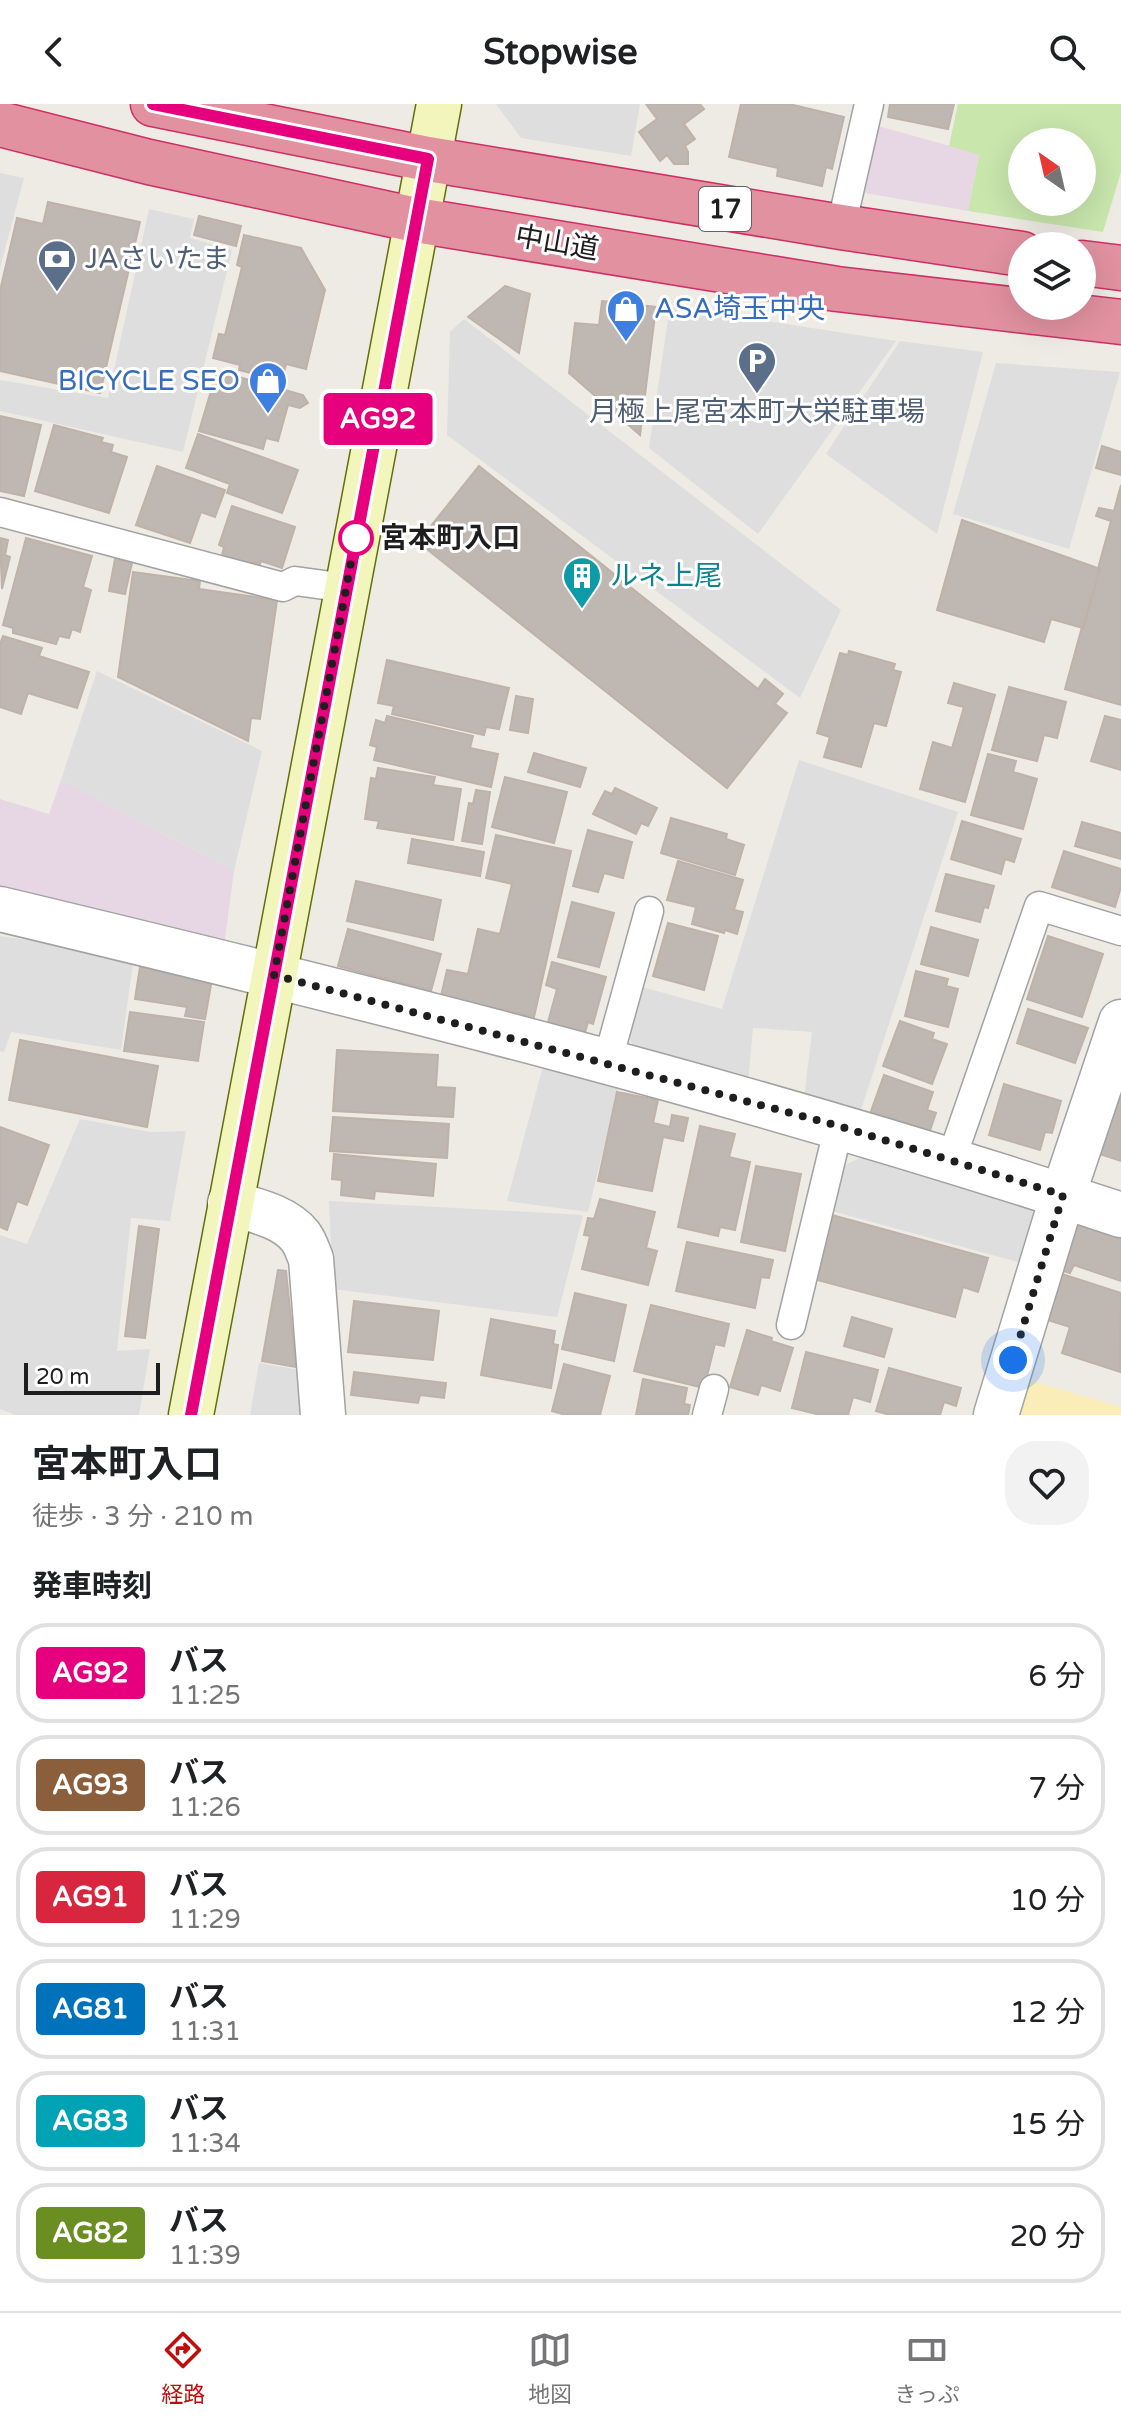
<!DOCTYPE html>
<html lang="ja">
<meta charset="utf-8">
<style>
body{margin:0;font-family:"Varela Round","Noto Sans JP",sans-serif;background:#f2f2f2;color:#202124;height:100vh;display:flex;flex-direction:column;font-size:30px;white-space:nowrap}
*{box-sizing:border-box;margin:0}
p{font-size:26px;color:#757577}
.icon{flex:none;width:44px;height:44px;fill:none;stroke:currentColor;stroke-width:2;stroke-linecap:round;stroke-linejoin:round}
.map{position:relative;height:1311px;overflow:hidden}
.sheet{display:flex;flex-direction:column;background:#fff;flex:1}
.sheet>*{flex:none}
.badge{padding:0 16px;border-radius:6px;font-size:28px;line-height:52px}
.needle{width:52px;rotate:326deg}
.fabs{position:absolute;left:1008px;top:24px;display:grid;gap:16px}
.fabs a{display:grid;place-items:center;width:88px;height:88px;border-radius:50%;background:#fff;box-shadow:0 8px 32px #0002;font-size:40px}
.scale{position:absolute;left:24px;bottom:20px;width:136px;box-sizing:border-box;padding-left:8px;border:4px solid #1e1e1e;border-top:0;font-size:22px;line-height:28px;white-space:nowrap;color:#1e1e1e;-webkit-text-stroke:6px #fff;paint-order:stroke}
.you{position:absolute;width:40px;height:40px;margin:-20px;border:6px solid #fff;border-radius:50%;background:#1a73e8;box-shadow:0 0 0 12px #1a73e833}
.map>.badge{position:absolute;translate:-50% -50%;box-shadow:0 0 0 4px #fff}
h2{padding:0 32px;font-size:30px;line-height:72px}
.round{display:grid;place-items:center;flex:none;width:84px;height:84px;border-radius:32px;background:#f2f2f2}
.overview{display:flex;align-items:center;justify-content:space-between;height:136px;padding:0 32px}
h1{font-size:38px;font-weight:700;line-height:60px}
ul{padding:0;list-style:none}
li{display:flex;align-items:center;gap:24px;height:100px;margin:0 16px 12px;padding:0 16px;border:4px solid #e0e0e0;border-radius:32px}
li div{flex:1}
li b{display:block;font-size:30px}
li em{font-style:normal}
li .badge{min-width:88px;font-weight:700;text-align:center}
header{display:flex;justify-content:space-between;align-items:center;height:104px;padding:0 32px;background:#fff;font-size:36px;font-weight:700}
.menu{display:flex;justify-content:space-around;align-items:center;height:112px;border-top:2px solid #e0e0e0;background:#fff;font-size:22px;color:#757577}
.menu a{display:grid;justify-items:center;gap:4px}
.menu .active{color:#c00d0c}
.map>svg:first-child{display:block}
</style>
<header><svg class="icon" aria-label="back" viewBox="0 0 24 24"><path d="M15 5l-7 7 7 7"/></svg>Stopwise<svg class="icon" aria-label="search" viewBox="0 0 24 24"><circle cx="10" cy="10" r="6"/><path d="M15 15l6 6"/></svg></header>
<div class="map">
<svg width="1121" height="1311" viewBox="0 0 1121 1311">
<rect width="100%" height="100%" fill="#eeebe5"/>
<g fill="#e7d7e4">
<path d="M 878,22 L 979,50 L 968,107 L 865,89 Z"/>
<path d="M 61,676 L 234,767 L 224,842 L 0,791 L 0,695 L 49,710 Z"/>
</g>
<path fill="#c9e6ad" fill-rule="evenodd" d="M 958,0 L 1121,0 L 1121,68 L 1103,128 L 968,107 L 979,51 L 949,42 ZM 1022,38 L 1082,38 L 1082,98 L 1022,98 Z"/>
<path fill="#faedb7" d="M 1029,1276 L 1121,1303 L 1121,1311 L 1019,1311 Z"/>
<g fill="#dedede">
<path d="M 496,0 L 640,0 L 631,52 L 521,34 Z"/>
<path d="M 0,69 L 24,74 L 0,164 Z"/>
<path d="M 149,105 L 194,115 L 190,134 L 232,146 L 183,348 L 0,307 L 0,276 L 108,294 Z"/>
<path d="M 670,202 L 896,237 L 758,430 L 649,344 Z"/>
<path d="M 464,215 L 841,506 L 800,594 L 447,331 L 450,228 Z"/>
<path d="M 900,237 L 983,248 L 937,430 L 826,350 Z"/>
<path d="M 996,259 L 1120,268 L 1069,445 L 953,410 Z"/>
<path d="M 97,567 L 262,647 L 234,767 L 61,676 Z"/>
<path d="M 799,656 L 958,708 L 859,1012 L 803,1002 L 812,928 L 753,924 L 748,980 L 642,957 L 629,934 L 642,883 L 722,905 Z"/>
<path d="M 0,832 L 134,852 L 121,946 L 11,928 L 4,948 L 0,947 Z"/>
<path d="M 545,955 L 621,973 L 588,1108 L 507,1097 Z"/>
<path d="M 80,1015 L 150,1028 L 186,1027 L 170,1117 L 131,1114 L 117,1247 L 150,1245 L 139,1311 L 15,1311 L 0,1305 L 0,1131 L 27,1140 Z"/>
<path d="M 861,1053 L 1045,1103 L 1029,1161 L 832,1107 L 844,1062 Z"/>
<path d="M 329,1097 L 583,1111 L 557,1213 L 333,1185 Z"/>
<path d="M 259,1259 L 300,1266 L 303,1311 L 250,1311 Z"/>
</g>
<g fill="#bfb7b1" stroke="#bfb2a8" stroke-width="2">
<path d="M 646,0 L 700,0 L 704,5 L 684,20 L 695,35 L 685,42 L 688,48 L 688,60 L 674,60 L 667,51 L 660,57 L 639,28 L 657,15 Z"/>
<path d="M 741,0 L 789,0 L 844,13 L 832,65 L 826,63 L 822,82 L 777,72 L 778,64 L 729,53 Z"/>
<path d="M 890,0 L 954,0 L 948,25 L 888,13 Z"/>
<path d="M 48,98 L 140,118 L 100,289 L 0,267 L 0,187 L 17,114 L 43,120 Z"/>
<path d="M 199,112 L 241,122 L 236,142 L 194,131 Z"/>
<path d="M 244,131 L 301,144 L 325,186 L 306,265 L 286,260 L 282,277 L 239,266 L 240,261 L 213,254 L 219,230 L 225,231 L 242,163 L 237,161 Z"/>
<path d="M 505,182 L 530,190 L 519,249 L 468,213 Z"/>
<path d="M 602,197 L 656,203 L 640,331 L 569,269 L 575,219 L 599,221 Z"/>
<path d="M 217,267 L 303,291 L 308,299 L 300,304 L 288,301 L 278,337 L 266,334 L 263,345 L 199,327 Z"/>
<path d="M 0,312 L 41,321 L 24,392 L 0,387 Z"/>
<path d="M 54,321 L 103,334 L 101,338 L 113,341 L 111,348 L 127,353 L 109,409 L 35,387 Z"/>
<path d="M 198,330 L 298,366 L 282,409 L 227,389 L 230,380 L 186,364 Z"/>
<path d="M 1102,342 L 1121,348 L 1121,371 L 1096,364 Z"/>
<path d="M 157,362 L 225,386 L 215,413 L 201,408 L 190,439 L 136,421 Z"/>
<path d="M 479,362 L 758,585 L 765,575 L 783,590 L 775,600 L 787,609 L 727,684 L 418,438 Z"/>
<path d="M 1121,381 L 1121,601 L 1065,585 L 1111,417 L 1096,412 L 1099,404 L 1114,407 Z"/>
<path d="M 232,402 L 295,423 L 282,464 L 261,457 L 259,463 L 222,451 L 224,443 L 219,441 Z"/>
<path d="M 962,416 L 1100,465 L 1083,524 L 1051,515 L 1044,538 L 937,506 Z"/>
<path d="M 0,434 L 8,436 L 5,451 L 10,453 L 2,485 Z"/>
<path d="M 26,434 L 92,452 L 83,483 L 91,486 L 80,528 L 72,525 L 69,534 L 59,532 L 56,540 L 13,529 L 13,524 L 3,521 Z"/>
<path d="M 115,455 L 132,459 L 125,490 L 109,487 Z"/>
<path d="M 133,468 L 200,477 L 199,485 L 277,496 L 260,615 L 251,614 L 248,637 L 118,573 Z"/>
<path d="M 3,532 L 42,544 L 39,552 L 89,568 L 77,604 L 28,589 L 21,610 L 0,603 L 0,540 Z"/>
<path d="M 849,547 L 895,560 L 893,566 L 901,568 L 886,622 L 874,619 L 861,663 L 824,653 L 830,633 L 817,629 L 840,549 L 848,551 Z"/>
<path d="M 387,556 L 509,584 L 499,625 L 486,623 L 484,631 L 392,610 L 394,602 L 378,599 Z"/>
<path d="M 954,579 L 995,591 L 965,698 L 920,685 L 933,638 L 952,644 L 964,603 L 948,599 Z"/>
<path d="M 1009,583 L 1066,598 L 1057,634 L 1044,631 L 1037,657 L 992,646 Z"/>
<path d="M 516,592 L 533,595 L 528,629 L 510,626 Z"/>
<path d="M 387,612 L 473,632 L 470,644 L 498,650 L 491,683 L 374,656 L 377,643 L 370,641 L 376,616 L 385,619 Z"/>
<path d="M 1105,612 L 1121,616 L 1121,666 L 1091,657 Z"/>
<path d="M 534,649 L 586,664 L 580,683 L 528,668 Z"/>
<path d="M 988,650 L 1016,657 L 1013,668 L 1037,675 L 1023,725 L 971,711 Z"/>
<path d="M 378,664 L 435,673 L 433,681 L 461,685 L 453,736 L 377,724 L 379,717 L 365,715 L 371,674 L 376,675 Z"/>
<path d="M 505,673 L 567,688 L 554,739 L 492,723 Z"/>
<path d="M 615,684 L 657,704 L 648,722 L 641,719 L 636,730 L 593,710 L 605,687 L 612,690 Z"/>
<path d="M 476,686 L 490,688 L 482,740 L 462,737 L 469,699 L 473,700 Z"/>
<path d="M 671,714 L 727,730 L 726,735 L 744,741 L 735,771 L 661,749 Z"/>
<path d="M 962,717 L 1021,735 L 1014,758 L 1005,755 L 1001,770 L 951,755 Z"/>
<path d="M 1082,718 L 1121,729 L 1121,755 L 1075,742 Z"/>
<path d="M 588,726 L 632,738 L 623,774 L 604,769 L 598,788 L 573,782 Z"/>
<path d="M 496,731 L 571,747 L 534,913 L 441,892 L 447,866 L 468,870 L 478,825 L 500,830 L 512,780 L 486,774 Z"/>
<path d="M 412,735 L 484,748 L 480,772 L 408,759 Z"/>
<path d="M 1064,747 L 1121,765 L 1121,783 L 1115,803 L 1052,783 Z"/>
<path d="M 678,757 L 743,776 L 734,806 L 743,808 L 737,830 L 725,826 L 724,829 L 692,820 L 696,803 L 667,796 Z"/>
<path d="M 946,770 L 994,782 L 988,804 L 984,803 L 980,818 L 936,807 Z"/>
<path d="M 356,777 L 441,796 L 433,836 L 347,817 Z"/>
<path d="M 572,798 L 614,809 L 599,863 L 558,853 Z"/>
<path d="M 668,819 L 718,832 L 704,886 L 653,872 Z"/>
<path d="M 931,823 L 978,836 L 968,872 L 921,860 Z"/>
<path d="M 348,825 L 441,850 L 431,887 L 338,862 Z"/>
<path d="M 1048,832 L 1103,850 L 1082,913 L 1027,895 Z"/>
<path d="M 552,858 L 606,873 L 593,920 L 588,918 L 584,932 L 547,922 L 557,885 L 546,881 Z"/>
<path d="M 140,863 L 212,875 L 205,915 L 185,912 L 187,903 L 135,895 Z"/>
<path d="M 916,867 L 948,875 L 946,882 L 958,885 L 948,923 L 905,912 Z"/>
<path d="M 1028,905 L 1088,924 L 1075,959 L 1017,939 Z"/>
<path d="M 130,908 L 204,918 L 198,957 L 124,947 Z"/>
<path d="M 900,917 L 934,929 L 932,935 L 947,940 L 932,980 L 883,962 Z"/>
<path d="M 20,936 L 158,962 L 147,1023 L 9,996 Z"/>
<path d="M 337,946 L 438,951 L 436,983 L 455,984 L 453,1013 L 333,1007 Z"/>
<path d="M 884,971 L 933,988 L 927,1006 L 936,1009 L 926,1038 L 870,1010 Z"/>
<path d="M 1121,978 L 1121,1057 L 1097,1049 Z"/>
<path d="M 1004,980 L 1061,997 L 1052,1029 L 1045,1028 L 1040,1046 L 989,1031 Z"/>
<path d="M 617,988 L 658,996 L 653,1019 L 670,1023 L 672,1011 L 688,1014 L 683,1037 L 663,1033 L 652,1087 L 598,1077 Z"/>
<path d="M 333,1013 L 449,1020 L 447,1054 L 330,1047 Z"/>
<path d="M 700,1022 L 735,1030 L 729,1053 L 750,1058 L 735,1126 L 720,1123 L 718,1132 L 678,1123 Z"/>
<path d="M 0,1023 L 49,1041 L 27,1101 L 17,1097 L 7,1126 L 0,1123 Z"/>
<path d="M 334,1050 L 436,1060 L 433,1092 L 375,1087 L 374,1095 L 341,1091 L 342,1076 L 332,1075 Z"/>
<path d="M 756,1062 L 801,1070 L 785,1147 L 741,1138 Z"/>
<path d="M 600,1095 L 655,1108 L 646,1144 L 657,1147 L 648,1181 L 582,1165 L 590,1132 L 584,1131 L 588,1114 L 594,1115 Z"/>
<path d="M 832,1111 L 988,1154 L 978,1188 L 963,1183 L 955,1213 L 814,1175 Z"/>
<path d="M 1078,1114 L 1121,1129 L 1121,1177 L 1074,1161 L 1070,1169 L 1060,1166 Z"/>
<path d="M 139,1122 L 159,1125 L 145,1234 L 125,1232 Z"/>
<path d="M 687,1138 L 773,1156 L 769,1174 L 761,1173 L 755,1204 L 676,1187 Z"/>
<path d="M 278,1166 L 286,1167 L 296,1263 L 262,1257 Z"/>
<path d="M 1062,1170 L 1121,1189 L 1120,1268 L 1062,1249 L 1070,1223 L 1048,1216 Z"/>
<path d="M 575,1189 L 626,1201 L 614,1257 L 562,1245 Z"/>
<path d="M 354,1197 L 439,1207 L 433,1256 L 348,1248 Z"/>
<path d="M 651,1201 L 729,1220 L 724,1242 L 715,1240 L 704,1284 L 634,1267 Z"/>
<path d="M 852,1213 L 892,1225 L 884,1253 L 844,1242 Z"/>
<path d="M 491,1215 L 555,1227 L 553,1240 L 558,1241 L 551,1284 L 481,1271 Z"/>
<path d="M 747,1226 L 772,1234 L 771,1237 L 793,1244 L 780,1287 L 761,1281 L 758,1291 L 730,1283 Z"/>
<path d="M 806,1248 L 878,1266 L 870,1298 L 853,1293 L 848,1311 L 821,1311 L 792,1304 Z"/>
<path d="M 564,1260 L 610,1272 L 600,1311 L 566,1311 L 552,1307 Z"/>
<path d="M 889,1264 L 961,1284 L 956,1302 L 944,1298 L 940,1311 L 890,1311 L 876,1307 Z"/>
<path d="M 354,1268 L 446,1279 L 444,1294 L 420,1291 L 418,1299 L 351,1291 Z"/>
<path d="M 643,1275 L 687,1284 L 684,1300 L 690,1301 L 688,1311 L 636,1311 Z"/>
</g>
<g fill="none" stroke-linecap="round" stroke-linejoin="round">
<defs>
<g id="lane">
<path d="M 841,123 L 869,0"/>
<path d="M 0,408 L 283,483 L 295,477 L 346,484"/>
<path d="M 607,959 L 649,807"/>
<path d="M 951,1056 L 1039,802 L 1121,827"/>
<path d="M 791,1221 L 839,1022"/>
<path d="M 707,1311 L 714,1285"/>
</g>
<g id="street">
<path d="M 0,805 C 376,895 753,989 1121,1111"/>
<path d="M 230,1099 C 253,1106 284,1112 300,1132 C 305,1138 308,1148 311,1155 L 323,1311"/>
<path d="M 996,1311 L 1063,1091 L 1121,918"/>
</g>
<path id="secondary" d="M 191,1311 L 439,0"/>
<g id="highway">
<path d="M 153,0 L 428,55 L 841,123 L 1022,150"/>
<path d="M 0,20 L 149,58 L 416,116 L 837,185 L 1121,218"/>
<path d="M 1082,159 L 1121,164"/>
</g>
</defs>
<use href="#lane" stroke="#a2a2a2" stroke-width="31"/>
<use href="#street" stroke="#a2a2a2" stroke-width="47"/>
<use href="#secondary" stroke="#646e0b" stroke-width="47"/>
<use href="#highway" stroke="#cf2f65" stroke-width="47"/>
<use href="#lane" stroke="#fff" stroke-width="28"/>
<use href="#street" stroke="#fff" stroke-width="44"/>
<use href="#secondary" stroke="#f2f5bc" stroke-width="44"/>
<use href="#highway" stroke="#e191a0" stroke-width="44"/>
</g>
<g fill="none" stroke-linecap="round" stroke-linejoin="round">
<defs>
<path id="line" d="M 153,0 L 428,55 L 191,1311"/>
</defs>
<use href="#line" stroke="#fff" stroke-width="18"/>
<use href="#line" stroke="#e6007e" stroke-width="12"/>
<path stroke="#1e1e1e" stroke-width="8" stroke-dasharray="0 14.4" d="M 356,434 L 357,426 L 274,871 L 839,1022 L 1063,1091 L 1013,1256"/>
</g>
<defs>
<symbol id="bank-pin" viewBox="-11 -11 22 30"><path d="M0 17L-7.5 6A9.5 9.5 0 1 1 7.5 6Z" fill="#5c6f8a" stroke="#fff"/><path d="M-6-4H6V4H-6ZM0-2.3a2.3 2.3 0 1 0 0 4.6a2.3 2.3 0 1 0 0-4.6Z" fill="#fff"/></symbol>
<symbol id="shop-pin" viewBox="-11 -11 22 30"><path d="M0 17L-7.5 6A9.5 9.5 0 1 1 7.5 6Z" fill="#3f7fe0" stroke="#fff"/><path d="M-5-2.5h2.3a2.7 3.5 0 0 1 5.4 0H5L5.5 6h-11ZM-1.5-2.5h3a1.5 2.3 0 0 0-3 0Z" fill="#fff"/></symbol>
<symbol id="parking-pin" viewBox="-11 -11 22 30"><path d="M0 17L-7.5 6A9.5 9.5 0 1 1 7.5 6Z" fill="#5c6f8a" stroke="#fff"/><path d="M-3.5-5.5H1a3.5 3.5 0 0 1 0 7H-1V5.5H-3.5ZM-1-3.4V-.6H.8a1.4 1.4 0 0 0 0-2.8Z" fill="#fff"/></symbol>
<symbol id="building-pin" viewBox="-11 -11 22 30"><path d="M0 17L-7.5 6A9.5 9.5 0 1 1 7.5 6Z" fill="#0f9aa8" stroke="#fff"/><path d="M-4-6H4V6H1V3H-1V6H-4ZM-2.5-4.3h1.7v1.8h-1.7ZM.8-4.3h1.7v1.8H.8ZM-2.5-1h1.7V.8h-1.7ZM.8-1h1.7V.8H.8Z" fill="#fff"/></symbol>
</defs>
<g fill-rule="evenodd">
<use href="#bank-pin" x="35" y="133" width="44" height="60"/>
<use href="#shop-pin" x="604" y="183" width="44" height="60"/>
<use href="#parking-pin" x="735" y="235" width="44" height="60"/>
<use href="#shop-pin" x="246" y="255" width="44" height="60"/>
<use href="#building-pin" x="560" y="450" width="44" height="60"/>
</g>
<circle fill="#fff" stroke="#e6007e" stroke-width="4" cx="356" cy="434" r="16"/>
<g text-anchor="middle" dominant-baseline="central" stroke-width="6" stroke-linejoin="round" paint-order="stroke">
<rect fill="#fff" stroke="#626262" stroke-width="2" x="699" y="83" width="52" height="44" rx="6"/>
<g font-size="26" font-weight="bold" fill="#1e1e1e">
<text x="725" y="105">17</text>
</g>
<g font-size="28" fill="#1e1e1e" stroke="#fff">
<text transform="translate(557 139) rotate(10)">中山道</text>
</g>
<g font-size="28" fill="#4e5e75" stroke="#fff" text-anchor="start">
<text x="85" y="155">JAさいたま</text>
<text x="757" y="308" text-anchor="middle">月極上尾宮本町大栄駐車場</text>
</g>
<g font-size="28" fill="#366cbe" stroke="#fff" text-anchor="start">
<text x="654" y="205">ASA埼玉中央</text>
<text x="240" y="277" text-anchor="end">BICYCLE SEO</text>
</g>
<g font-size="28" font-weight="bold" fill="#1e1e1e" stroke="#fff" text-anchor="start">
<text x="380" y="434">宮本町入口</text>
</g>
<g font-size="28" fill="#0d838f" stroke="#fff" text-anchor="start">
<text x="610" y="472">ルネ上尾</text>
</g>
</g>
</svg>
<div class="fabs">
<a><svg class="needle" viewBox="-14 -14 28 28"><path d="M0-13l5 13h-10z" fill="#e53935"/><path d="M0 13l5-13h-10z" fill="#757577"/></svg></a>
<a><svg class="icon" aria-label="layers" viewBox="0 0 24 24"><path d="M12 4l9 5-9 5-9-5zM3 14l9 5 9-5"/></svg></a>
</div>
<div class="scale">20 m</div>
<div class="you" style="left:1013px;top:1256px"></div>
<b class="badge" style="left:378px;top:315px;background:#e6007e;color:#fff">AG92</b>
</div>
<section class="sheet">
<div class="overview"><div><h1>宮本町入口</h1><p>徒歩 · 3 分 · 210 m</p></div><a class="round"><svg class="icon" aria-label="heart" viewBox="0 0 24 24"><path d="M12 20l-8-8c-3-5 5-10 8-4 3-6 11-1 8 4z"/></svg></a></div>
<h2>発車時刻</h2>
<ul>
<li><span class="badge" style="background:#e6007e;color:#fff">AG92</span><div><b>バス</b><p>11:25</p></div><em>6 分</em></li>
<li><span class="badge" style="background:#8b5e3c;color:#fff">AG93</span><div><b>バス</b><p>11:26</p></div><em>7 分</em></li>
<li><span class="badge" style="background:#d7263d;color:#fff">AG91</span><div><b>バス</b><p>11:29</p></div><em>10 分</em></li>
<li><span class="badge" style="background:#0072bc;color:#fff">AG81</span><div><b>バス</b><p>11:31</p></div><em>12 分</em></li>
<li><span class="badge" style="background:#00a3b4;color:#fff">AG83</span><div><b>バス</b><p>11:34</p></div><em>15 分</em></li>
<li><span class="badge" style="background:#6b8e23;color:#fff">AG82</span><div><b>バス</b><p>11:39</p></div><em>20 分</em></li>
</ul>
</section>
<nav class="menu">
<a class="active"><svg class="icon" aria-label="directions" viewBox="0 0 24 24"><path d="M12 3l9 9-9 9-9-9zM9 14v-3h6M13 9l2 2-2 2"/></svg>経路</a>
<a><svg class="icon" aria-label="map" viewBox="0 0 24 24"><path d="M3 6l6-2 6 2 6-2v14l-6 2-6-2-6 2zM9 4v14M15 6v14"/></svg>地図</a>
<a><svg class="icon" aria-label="tickets" viewBox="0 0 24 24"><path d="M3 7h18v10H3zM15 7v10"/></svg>きっぷ</a>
</nav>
